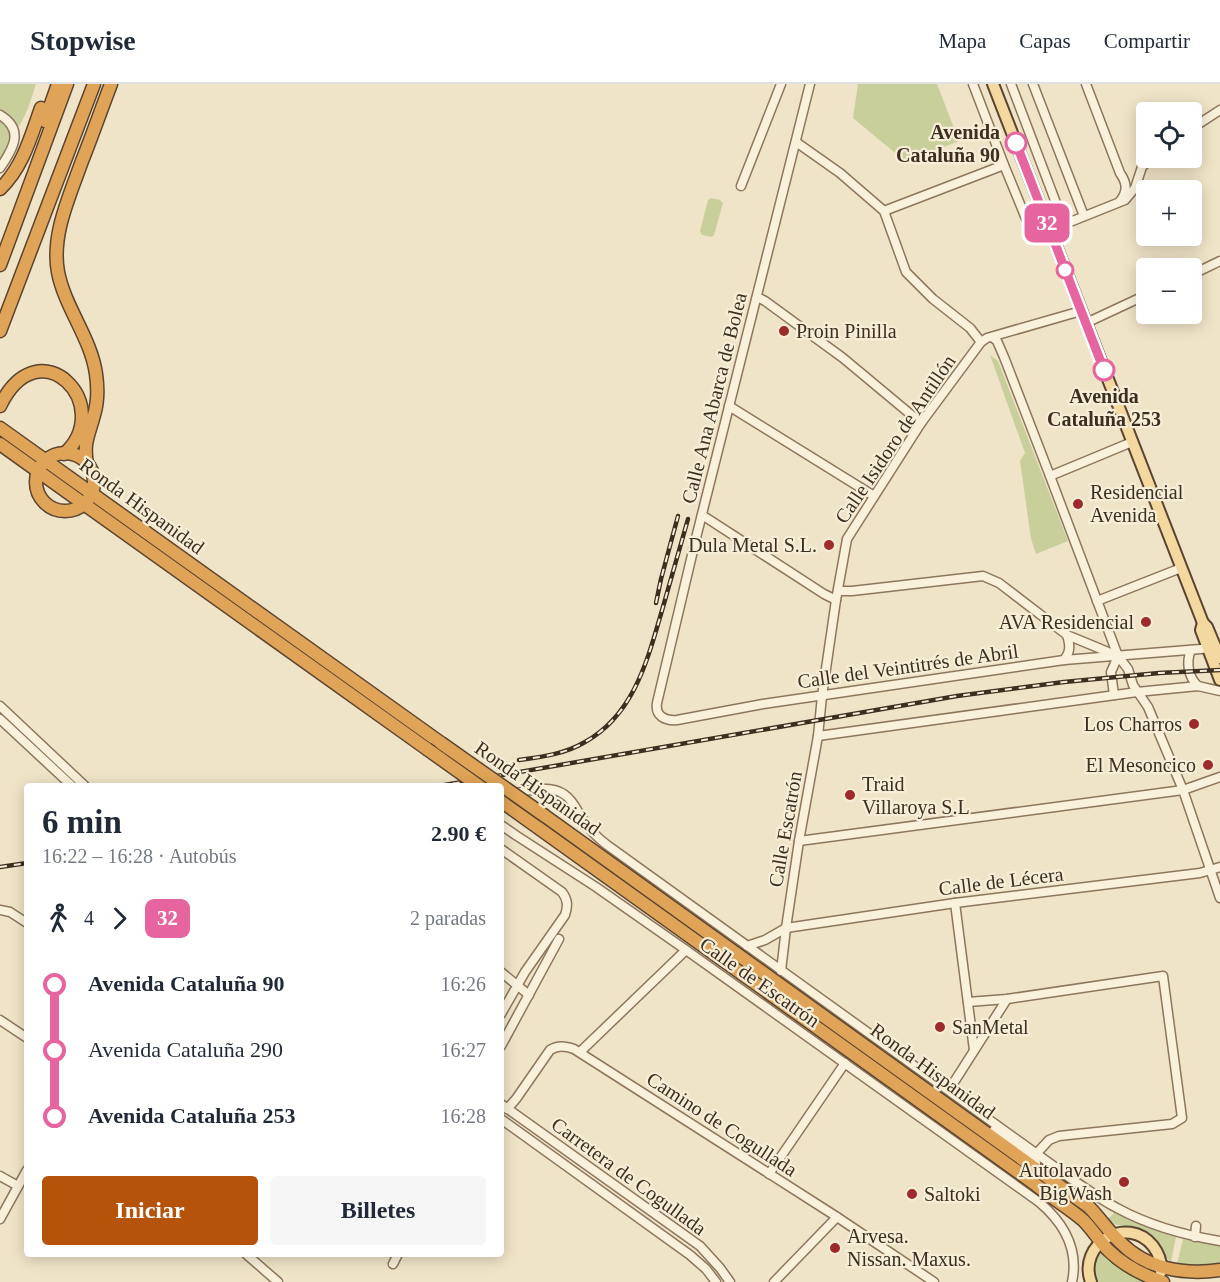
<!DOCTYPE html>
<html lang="es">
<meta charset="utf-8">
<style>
body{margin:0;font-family:Georgia,serif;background:#f6f6f7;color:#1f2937;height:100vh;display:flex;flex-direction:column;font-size:22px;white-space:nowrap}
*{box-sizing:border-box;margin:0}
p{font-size:20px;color:#747a83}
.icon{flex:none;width:33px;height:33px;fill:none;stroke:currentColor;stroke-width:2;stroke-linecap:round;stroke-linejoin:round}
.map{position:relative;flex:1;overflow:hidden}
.drawer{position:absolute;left:24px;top:699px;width:480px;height:474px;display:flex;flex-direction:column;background:#fff;border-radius:6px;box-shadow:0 3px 15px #0003}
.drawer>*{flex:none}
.badge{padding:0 12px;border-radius:9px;font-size:21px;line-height:39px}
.tools{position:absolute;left:1136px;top:18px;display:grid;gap:12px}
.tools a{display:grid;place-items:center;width:66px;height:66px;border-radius:6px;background:#fff;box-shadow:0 3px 15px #0003;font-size:30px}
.map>.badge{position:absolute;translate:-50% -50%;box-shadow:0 0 0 3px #fff}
.legs{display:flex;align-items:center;gap:9px;height:66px;padding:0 18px;font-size:20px}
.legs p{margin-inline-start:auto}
.head{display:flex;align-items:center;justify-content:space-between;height:102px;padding:0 18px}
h1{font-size:33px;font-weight:800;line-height:45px}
.action{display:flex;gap:12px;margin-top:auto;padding:12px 18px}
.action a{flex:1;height:69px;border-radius:6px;background:#b45309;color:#fff;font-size:24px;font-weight:800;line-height:69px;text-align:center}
.action a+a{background:#f6f6f7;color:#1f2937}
ul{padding:0 18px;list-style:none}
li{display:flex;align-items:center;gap:21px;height:66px;font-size:22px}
li i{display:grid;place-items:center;width:9px;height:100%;margin:0 8px;background:currentColor}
li i::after{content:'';width:15px;height:15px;margin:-8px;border:4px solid;border-radius:50%;background:#fff}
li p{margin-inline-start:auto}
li:first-child i{background:linear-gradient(#0000 50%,currentColor 0)}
li:last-child i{background:linear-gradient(currentColor 50%,#0000 0)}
header{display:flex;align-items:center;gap:36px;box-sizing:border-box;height:84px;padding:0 30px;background:#fff;border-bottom:2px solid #e0e1e3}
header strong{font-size:28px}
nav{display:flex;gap:33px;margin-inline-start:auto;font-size:21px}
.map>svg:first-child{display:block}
</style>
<header>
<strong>Stopwise</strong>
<nav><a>Mapa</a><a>Capas</a><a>Compartir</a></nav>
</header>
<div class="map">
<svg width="1220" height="1198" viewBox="0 0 1220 1198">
<rect width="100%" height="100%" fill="#f0e4c8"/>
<g fill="#c9cf9b">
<path d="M 0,0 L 36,0 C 31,15 26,35 15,47 L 0,84 Z"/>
<path d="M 858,0 L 937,0 L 959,57 L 906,78 L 853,34 Z"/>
<path d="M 711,114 L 720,116 L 723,119 L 714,151 L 712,153 L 702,151 L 700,147 L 708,116 Z"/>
<path d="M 990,271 L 998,277 L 1068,457 L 1036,470 L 1031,455 L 1020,377 L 1025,369 Z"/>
<path d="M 1115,1128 L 1151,1145 L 1176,1153 L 1171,1178 C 1160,1168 1158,1154 1143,1146 C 1131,1140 1117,1145 1107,1136 Z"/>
<path d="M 1183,1155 L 1220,1161 L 1220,1180 L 1199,1182 L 1177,1180 Z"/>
<path d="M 1100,1167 L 1126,1188 L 1145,1198 L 1098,1198 C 1093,1187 1094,1177 1100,1167 Z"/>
</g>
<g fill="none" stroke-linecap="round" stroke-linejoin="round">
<defs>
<g id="minor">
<path d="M 810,0 L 696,454 L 657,619 C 655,632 665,637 677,636 L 763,620 L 1064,576 L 1213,564"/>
<path d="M 973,0 L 1004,81 L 1027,137 L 1036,144 L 1050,146 L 1125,116 L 1135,104 L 1142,83 L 1151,74"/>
<path d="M 1011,0 L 1064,140"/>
<path d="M 1033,0 L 1084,132"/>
<path d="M 1086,0 L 1120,89 C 1127,99 1128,107 1120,117"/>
<path d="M 0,31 C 25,46 13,65 0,84"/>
<path d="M 1191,45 L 1220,26"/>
<path d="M 796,58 L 840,89 L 884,127 L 906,188 L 933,215 L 970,244 L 981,258"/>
<path d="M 741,102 L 781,0"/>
<path d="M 884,127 L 1004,81"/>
<path d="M 1191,191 L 1220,177"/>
<path d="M 757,213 L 765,217 L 843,274 L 921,339"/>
<path d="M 1086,239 L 1146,211"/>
<path d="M 992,253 L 997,257 L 1004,273 L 1050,392 L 1118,572 L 1128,585 L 1133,601 L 1148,623 L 1183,706 L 1220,814"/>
<path d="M 729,322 L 874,412"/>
<path d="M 1050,392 L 1132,358"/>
<path d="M 702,431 L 824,510 L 836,516"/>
<path d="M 838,507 L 852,507 L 983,492 L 999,499 L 1067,551 L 1113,570"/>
<path d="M 1097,517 L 1181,484"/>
<path d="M 1191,566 C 1186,578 1188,593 1198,602"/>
<path d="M 1064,576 C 1071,567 1070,561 1067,551"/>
<path d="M 1114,611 L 1111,588 L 1118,572"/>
<path d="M 0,622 L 85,702"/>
<path d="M 0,635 L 72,702"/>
<path d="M 818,652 L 1137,608 L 1198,602 L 1220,607"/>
<path d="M 510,711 C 527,706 550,700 565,711 C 574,717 578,729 584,737 C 590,747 598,754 607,761 L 1073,1096 C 1087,1105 1101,1116 1117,1124 C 1150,1142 1183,1151 1220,1157"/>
<path d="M 501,741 L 517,752 L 596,803 L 686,866 L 1039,1118 C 1064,1139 1079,1165 1072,1198"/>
<path d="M 799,757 L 1183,706 L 1220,693"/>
<path d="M 501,765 L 562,808 C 568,816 568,822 565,831 L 525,888 L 501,930"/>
<path d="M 955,819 L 974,966"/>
<path d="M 0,826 L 10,828 L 27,839"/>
<path d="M 747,862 L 765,856 L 786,844 L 955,819 L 1200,789 L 1220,783"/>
<path d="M 781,887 L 786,844 L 799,757 L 818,652 L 822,612 L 836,516 L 847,455 L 921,339 L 981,258 L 987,254 L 1081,227"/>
<path d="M 501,888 L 529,911"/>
<path d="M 968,918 L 1007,915 L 1163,892 L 1182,1034 L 1172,1040 L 1059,1052 L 1049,1056 L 1037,1069"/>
<path d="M 0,936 L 27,954"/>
<path d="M 501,962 L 559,855"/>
<path d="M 580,968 L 686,866"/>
<path d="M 949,1006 L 1007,915"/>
<path d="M 501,1020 L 700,1162 L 720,1184 L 730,1198"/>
<path d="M 507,1025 L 516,1015 L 550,966 C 558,961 565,962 574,965 L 837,1133 L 934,1198"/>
<path d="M 501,1035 L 690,1171 L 706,1185 L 716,1198"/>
<path d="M 994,1046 L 1024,1068 L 1036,1079"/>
<path d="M 769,1090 L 845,979"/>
<path d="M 0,1092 L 18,1102"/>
<path d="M 0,1135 L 27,1086"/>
<path d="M 1195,1153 L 1196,1142"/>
<path d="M 246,1170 L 278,1198"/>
<path d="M 393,1180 L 398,1170"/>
<path d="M 774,1198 L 837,1133"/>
</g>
<g id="major">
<path d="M 993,0 L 1203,539 L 1207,543 L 1220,574"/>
<path d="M 1203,539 L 1201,546 L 1220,596"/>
<path d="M 1091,1198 C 1077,1160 1127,1130 1153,1162 C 1159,1170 1162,1179 1161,1188"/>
</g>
<g id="highway">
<path d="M 45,37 L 58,0"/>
<path d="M 0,105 C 23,83 31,52 41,24"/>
<path d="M 0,181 L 67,0"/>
<path d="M 0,247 L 94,0"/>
<path d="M 0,322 C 40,240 117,323 64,370"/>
<path d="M 0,344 L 441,659"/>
<path d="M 0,360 L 427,665"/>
<circle cx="65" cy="398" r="29"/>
<path d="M 87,380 C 83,358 89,351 94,331 C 98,318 98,304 96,290 C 91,254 65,224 58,188 C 51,151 70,111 82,77 C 92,52 101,26 111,0"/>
<path d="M 501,717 L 1035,1100 C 1050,1113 1068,1123 1083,1136 C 1092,1145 1099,1156 1107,1165 C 1123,1181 1142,1191 1163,1198"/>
<path d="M 545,732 L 1089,1123 C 1100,1134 1108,1147 1120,1158 C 1146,1185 1184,1191 1220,1186"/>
</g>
</defs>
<use href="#minor" stroke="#8d765c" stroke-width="11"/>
<use href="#major" stroke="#5b4430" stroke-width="14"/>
<use href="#highway" stroke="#5b4430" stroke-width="15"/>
<use href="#minor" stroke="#faf1dc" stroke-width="8"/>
<use href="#major" stroke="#f3d9a0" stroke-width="10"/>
<use href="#highway" stroke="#e0a458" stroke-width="12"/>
<defs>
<g id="rail">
<path d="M 656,519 L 661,495 L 678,432"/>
<path d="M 519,676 C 542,673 565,670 585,658 C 635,630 648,574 663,523 C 671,494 680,464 688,435"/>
<path d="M 439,702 L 957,612 L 1064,598 L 1159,589 L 1220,586"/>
<path d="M 0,783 L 27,779"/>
</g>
</defs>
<use href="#rail" stroke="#3d2e20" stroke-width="4.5"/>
<use href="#rail" stroke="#f7eed8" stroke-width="2" stroke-dasharray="7" stroke-linecap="butt"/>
<defs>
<g id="highway-bridge">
<path d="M 441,659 L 545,732"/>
<path d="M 427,665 L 479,702"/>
</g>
</defs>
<use href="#highway-bridge" stroke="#5b4430" stroke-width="15" stroke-linecap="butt"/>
<use href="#highway-bridge" stroke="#e0a458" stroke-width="12"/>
</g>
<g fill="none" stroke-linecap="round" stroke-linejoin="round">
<defs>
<path id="line-1" d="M 1016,59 L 1104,286"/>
</defs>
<use href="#line-1" stroke="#fff" stroke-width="14"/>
<use href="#line-1" stroke="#e6659f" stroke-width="9"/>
</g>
<g fill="#fff" stroke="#e6659f" stroke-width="3">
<circle cx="1016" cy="59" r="10"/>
<circle cx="1065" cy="186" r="8"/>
<circle cx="1104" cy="286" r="10"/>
</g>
<g fill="#9e2a2b" stroke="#f7eed8" stroke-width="2">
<circle cx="784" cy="247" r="6"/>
<circle cx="1078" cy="420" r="6"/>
<circle cx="829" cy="461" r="6"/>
<circle cx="1146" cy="538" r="6"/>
<circle cx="1194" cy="640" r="6"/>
<circle cx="1208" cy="681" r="6"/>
<circle cx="850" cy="711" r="6"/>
<circle cx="940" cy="943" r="6"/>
<circle cx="1124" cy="1098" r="6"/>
<circle cx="912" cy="1110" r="6"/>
<circle cx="835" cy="1164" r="6"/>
</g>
<g text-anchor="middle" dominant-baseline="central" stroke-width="4.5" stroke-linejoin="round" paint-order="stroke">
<g font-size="20" font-weight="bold" fill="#3d2e20" stroke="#f7eed8" text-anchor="end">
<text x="1000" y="48">Avenida<tspan x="1000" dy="23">Cataluña 90</tspan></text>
<text x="1104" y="312" text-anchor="middle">Avenida<tspan x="1104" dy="23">Cataluña 253</tspan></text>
</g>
<g font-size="20" fill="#3d2e20" stroke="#f7eed8" text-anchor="start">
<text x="796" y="247">Proin Pinilla</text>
<text x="1090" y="408">Residencial<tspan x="1090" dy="23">Avenida</tspan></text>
<text x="817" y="461" text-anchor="end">Dula Metal S.L.</text>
<text x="1134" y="538" text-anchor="end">AVA Residencial</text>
<text x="1182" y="640" text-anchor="end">Los Charros</text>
<text x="1196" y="681" text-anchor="end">El Mesoncico</text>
<text x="862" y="700">Traid<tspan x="862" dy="23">Villaroya S.L</tspan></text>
<text x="952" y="943">SanMetal</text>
<text x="1112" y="1086" text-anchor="end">Autolavado<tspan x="1112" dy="23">BigWash</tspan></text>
<text x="924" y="1110">Saltoki</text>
<text x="847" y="1152">Arvesa.<tspan x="847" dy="23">Nissan. Maxus.</tspan></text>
</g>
<g font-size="20" fill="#3d2e20" stroke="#f7eed8">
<text transform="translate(714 314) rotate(-76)">Calle Ana Abarca de Bolea</text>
<text transform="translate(895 355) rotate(-56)">Calle Isidoro de Antillón</text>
<text transform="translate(142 422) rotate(36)">Ronda Hispanidad</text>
<text transform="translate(908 582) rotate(-8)">Calle del Veintitrés de Abril</text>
<text transform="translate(538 704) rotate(35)">Ronda Hispanidad</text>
<text transform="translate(785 745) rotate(-80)">Calle Escatrón</text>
<text transform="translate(1001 797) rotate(-7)">Calle de Lécera</text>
<text transform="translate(760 898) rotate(35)">Calle de Escatrón</text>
<text transform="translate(933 987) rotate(36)">Ronda Hispanidad</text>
<text transform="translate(722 1040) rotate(33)">Camino de Cogullada</text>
<text transform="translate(629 1092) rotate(36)">Carretera de Cogullada</text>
</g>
</g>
</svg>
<div class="tools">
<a><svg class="icon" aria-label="locate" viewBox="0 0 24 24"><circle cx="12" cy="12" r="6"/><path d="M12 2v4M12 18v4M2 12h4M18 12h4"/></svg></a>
<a>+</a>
<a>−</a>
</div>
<b class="badge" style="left:1047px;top:139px;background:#e6659f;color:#fff">32</b>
<section class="drawer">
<div class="head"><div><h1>6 min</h1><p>16:22 – 16:28 · Autobús</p></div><b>2.90 €</b></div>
<div class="legs"><svg class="icon" aria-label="walk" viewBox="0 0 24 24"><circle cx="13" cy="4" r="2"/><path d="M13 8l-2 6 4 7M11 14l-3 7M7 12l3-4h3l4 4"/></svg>4<svg class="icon" aria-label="forward" viewBox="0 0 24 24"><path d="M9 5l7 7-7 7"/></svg><b class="badge" style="background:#e6659f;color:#fff">32</b><p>2 paradas</p></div>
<ul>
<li><i style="color:#e6659f"></i><b>Avenida Cataluña 90</b><p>16:26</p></li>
<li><i style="color:#e6659f"></i><span>Avenida Cataluña 290</span><p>16:27</p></li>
<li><i style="color:#e6659f"></i><b>Avenida Cataluña 253</b><p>16:28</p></li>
</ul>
<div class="action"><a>Iniciar</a><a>Billetes</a></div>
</section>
</div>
